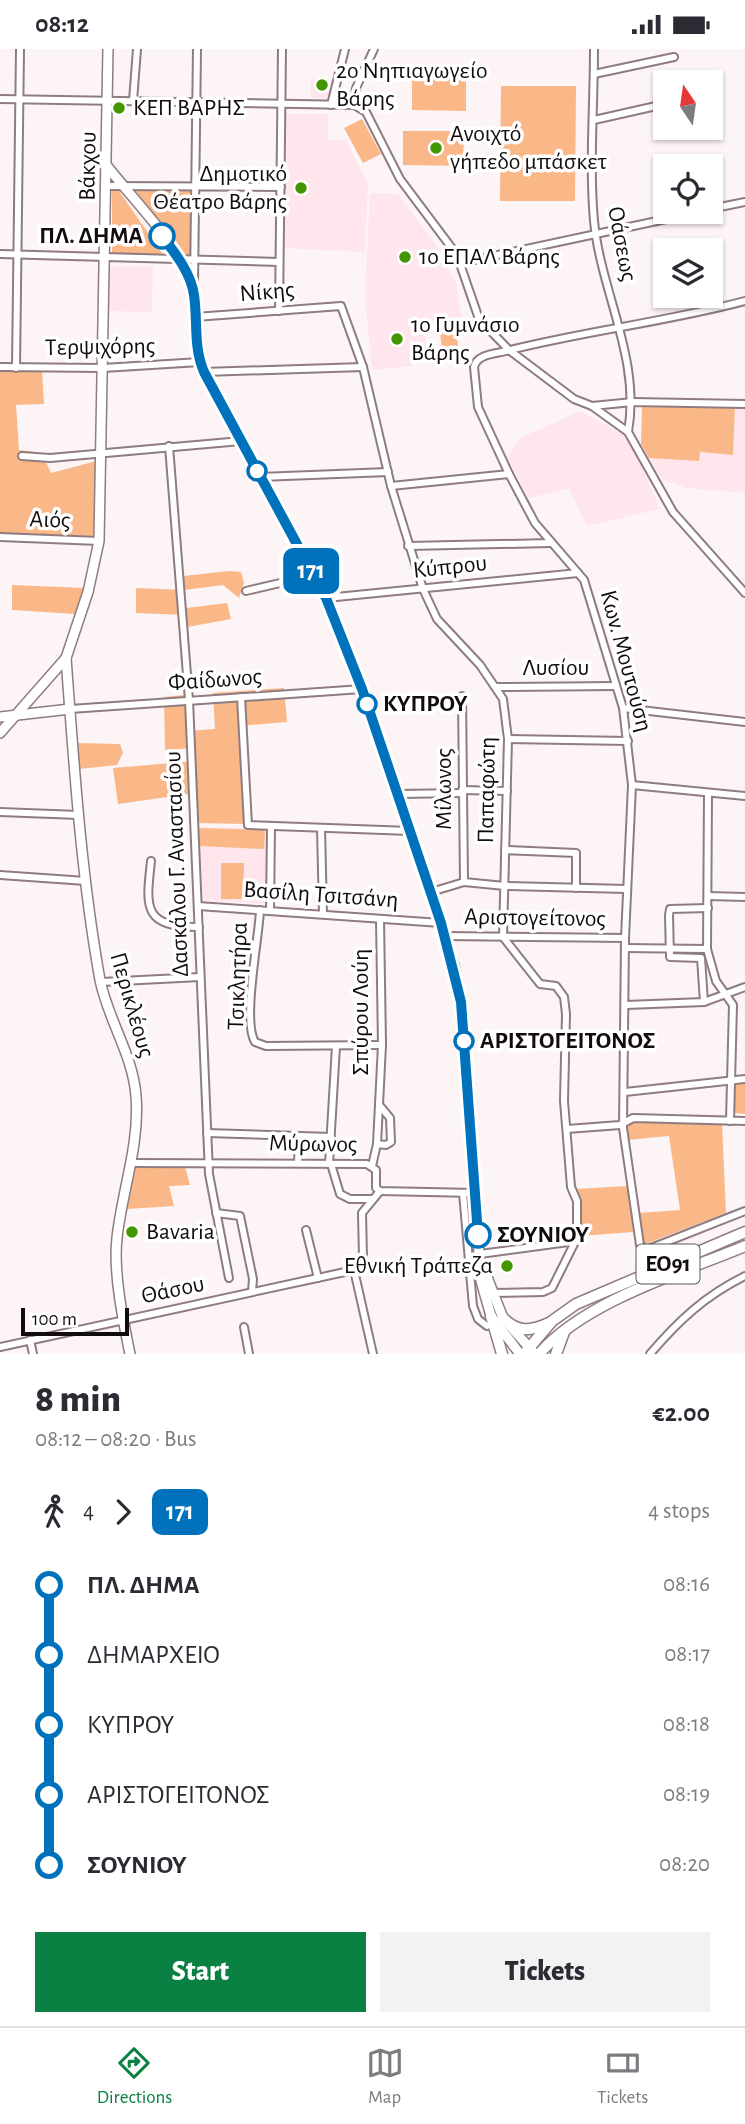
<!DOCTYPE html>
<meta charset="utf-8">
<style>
body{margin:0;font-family:"Alegreya Sans",sans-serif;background:#f2f2f3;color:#2b2b33;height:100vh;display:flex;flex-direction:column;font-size:26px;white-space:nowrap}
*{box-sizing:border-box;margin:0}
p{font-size:23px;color:#7c7c81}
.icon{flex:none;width:38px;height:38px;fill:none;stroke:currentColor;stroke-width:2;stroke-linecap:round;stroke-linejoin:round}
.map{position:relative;height:1305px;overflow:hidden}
.side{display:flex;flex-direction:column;background:#fff;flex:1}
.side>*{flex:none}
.badge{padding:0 14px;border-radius:10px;font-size:24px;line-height:46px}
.needle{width:46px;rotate:347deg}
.controls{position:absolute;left:653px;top:21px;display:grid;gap:14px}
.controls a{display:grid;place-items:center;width:70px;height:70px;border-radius:0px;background:#fff;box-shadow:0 2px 5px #0004;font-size:35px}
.scale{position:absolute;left:21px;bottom:18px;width:108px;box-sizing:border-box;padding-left:7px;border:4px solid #130c0e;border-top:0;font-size:19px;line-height:24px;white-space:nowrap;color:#130c0e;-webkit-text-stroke:5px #fff;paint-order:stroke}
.map>.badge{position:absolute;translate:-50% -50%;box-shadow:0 0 0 4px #fff}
.legs{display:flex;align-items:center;gap:10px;height:77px;padding:0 35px;font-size:23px}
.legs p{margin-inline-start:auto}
.headline{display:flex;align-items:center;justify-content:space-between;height:119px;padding:0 35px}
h1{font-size:38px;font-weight:800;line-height:52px}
.button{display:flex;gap:14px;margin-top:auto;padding:14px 35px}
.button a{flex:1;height:80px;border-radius:0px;background:#0b8043;color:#fff;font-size:28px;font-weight:800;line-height:80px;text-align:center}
.button a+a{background:#f2f2f3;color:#2b2b33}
ul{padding:0 35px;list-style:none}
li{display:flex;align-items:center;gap:24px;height:70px;font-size:26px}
li i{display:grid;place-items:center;width:10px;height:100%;margin:0 9px;background:currentColor}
li i::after{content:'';width:18px;height:18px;margin:-9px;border:5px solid;border-radius:50%;background:#fff}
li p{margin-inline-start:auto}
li:first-child i{background:linear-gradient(#0000 50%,currentColor 0)}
li:last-child i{background:linear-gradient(currentColor 50%,#0000 0)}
.status{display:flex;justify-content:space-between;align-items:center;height:49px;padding:0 35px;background:#fff;direction:ltr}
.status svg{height:19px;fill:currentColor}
.menu{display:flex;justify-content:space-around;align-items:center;height:98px;border-top:2px solid #e1e1e2;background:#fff;font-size:19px;color:#7c7c81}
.menu a{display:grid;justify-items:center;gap:4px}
.menu .selected{color:#0b8043}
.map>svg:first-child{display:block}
</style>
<div class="status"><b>08:12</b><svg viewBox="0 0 49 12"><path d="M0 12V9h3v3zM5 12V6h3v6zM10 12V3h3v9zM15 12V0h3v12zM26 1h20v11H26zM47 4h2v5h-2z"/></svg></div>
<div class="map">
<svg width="745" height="1305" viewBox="0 0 745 1305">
<rect width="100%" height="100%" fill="#fdf4f6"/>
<g fill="#fee6ec">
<path d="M 311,30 L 333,31 L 329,50 L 311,49 Z"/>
<path d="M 285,65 L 328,65 L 328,91 L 346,91 L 368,135 L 365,203 L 284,199 Z"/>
<path d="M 370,144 L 398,145 L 434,193 L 456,234 L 462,270 L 424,276 L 427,304 L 410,306 L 412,317 L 372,321 L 365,248 Z"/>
<path d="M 110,218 L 153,218 L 152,263 L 109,262 Z"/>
<path d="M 735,357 L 745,358 L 745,444 L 686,439 L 663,431 L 649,409 L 698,412 L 700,402 Z"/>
<path d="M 581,362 L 621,384 L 635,403 L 660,460 L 587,477 L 569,439 L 529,449 L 507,409 L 520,389 Z"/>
<path d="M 198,778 L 266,779 L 266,855 L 203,851 Z"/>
</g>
<g fill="#fab788">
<path d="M 412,20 L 466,21 L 466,62 L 412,61 Z"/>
<path d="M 501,37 L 576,37 L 575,152 L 500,152 Z"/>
<path d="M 362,70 L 381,105 L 363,114 L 344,79 Z"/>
<path d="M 403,82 L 464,82 L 463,117 L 403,116 Z"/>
<path d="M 112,141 L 119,142 L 164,207 L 112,205 Z"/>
<path d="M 192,141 L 190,206 L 182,206 L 136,142 Z"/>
<path d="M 455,275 L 459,304 L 443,307 L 439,277 Z"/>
<path d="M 42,321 L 44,355 L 16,356 L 19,401 L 42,404 L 51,424 L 100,411 L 93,487 L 0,484 L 0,322 Z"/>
<path d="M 642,356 L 735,357 L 733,406 L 700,403 L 699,412 L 649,409 L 641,395 Z"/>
<path d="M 229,522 L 241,523 L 244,534 L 239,549 L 223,536 L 185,541 L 186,559 L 227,554 L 231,570 L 187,578 L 186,566 L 136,564 L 136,539 L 184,541 L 184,527 Z"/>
<path d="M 12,536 L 84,539 L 76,565 L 12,561 Z"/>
<path d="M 284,639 L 287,673 L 239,677 L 245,775 L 198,774 L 196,744 L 118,755 L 113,719 L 196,712 L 195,699 L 165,701 L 164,648 L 185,646 L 187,682 L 215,680 L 213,644 Z"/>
<path d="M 76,694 L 120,695 L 123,704 L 117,716 L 79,720 Z"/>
<path d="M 199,779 L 265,781 L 264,800 L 200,797 Z"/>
<path d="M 221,814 L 244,814 L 243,850 L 221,850 Z"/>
<path d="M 736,1031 L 745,1031 L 745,1065 L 734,1064 Z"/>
<path d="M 632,1071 L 722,1074 L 726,1164 L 643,1196 L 639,1164 L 680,1161 L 669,1087 L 627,1091 L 626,1077 Z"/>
<path d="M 134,1112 L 184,1114 L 190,1136 L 169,1137 L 174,1157 L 126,1160 Z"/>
<path d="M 628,1137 L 633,1183 L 580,1187 L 582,1150 L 576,1140 Z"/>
</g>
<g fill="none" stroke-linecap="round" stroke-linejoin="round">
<defs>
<g id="street">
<path d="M 594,0 C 594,57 589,116 594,172 C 601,244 641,309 628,383"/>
<path d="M 594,25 L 674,8"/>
<path d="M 0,50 L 354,56"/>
<path d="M 133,52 L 137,0"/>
<path d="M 331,56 L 345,0"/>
<path d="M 354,56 L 366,63 L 400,130 L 457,206 L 479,270 L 509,301 L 574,350 L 592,357 L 628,383 L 673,463 L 745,544"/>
<path d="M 354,56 L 356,39 L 374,0"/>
<path d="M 594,71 L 665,55"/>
<path d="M 107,137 L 281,138"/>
<path d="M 710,160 L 745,153"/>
<path d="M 0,205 L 279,213"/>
<path d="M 460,214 L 699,163"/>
<path d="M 194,234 L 197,0"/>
<path d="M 745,252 C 666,273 584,282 506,302 C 495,305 477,305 474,318 L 478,358 L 509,425 L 535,474 L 584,531 L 623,659 L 632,736 L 625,889 L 623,1079 L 640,1196 L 646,1201 L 745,1162"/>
<path d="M 279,262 L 282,0"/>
<path d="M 195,268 L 341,257 L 363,318 L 391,437 L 423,540 L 437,570 L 480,616 L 503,650 L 508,690 L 503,888 L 540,935 L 556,937 L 564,948 L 566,965 L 564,1052 L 571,1138 L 577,1152 L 577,1189 L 552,1239 L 543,1243 L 491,1244"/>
<path d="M 0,318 L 103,319 L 200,313"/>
<path d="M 16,319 L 20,0"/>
<path d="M 204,323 L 363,318"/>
<path d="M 592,357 L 633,353 L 745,355"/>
<path d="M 169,397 L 189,651 L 209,1125 L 229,1229"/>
<path d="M 22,407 L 50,409 L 241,392"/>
<path d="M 260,428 L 388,423"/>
<path d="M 391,437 L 509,425"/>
<path d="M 0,488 L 99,492"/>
<path d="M 408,497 L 551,494"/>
<path d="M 246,542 L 314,526"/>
<path d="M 326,549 L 578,524"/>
<path d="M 497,638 L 616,637"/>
<path d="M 462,647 L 464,833"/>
<path d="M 241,648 L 248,776 L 410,782"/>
<path d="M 623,659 L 745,673"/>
<path d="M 70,660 L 362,640"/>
<path d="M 508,690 L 628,692"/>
<path d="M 632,736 L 745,747"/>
<path d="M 462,741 L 507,742"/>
<path d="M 708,744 L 707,900 L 716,932 L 733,956 L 730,1072"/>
<path d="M 398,745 L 463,744"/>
<path d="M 0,763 L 79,766"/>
<path d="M 321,779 L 323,865"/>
<path d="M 505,801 L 576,804 L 576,839"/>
<path d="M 151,812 C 146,858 142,878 199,878"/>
<path d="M 0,826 L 86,832"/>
<path d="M 431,843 L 464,833 L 505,837 L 627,840"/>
<path d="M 708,847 L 745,848"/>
<path d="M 198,857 L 441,874"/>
<path d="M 260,861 C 259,889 242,972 255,993 L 266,997 L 382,996"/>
<path d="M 270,862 L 271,777"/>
<path d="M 445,887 L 625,889"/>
<path d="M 625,899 L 707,900"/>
<path d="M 101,933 L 200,928"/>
<path d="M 704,953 L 701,909 L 670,908 L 669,866 L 670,860 L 708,859"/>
<path d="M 626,956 L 704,953 L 745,938"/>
<path d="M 625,1043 L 745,1030"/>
<path d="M 380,1057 L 390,1069 L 391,1093 L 386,1096 L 377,1095 L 382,996 L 380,870"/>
<path d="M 567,1080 L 620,1076 L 633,1069 L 745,1072"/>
<path d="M 207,1084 L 331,1088"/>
<path d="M 131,1114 L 367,1115 L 376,1121 L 376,1139 L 380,1142 L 474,1144"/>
<path d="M 298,1114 L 299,1087"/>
<path d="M 329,1115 L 336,997"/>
<path d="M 331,1115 L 340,1145 L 350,1150 L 373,1150"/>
<path d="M 372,1117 L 377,1095"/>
<path d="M 463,1144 L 473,1257 L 478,1270 L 487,1277"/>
<path d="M 216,1164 L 240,1167 L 253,1230 L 252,1243"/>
<path d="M 306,1181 L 318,1229"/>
<path d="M 480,1205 L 576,1192"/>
<path d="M 354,1221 L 363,1209 L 362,1164 L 380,1142"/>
<path d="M 354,1221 L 373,1305"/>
<path d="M 244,1278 L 249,1305"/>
<path d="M 30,1291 L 33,1305"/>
<path d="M 0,1298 L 354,1221"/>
<path d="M 650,1305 C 679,1271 705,1247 745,1227"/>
</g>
<g id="secondary">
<path d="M 107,117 C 134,152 184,200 194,243 C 199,266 192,290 200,313 L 326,549 L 362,640 L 454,916 L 461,953 L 481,1232 L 491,1267 L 520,1305"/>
<path d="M 66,609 C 74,716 81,825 100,931 C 108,971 133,1006 136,1047 C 140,1095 122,1142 117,1189 C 113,1223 123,1271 130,1305"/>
<path d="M 0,668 L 70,660"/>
<path d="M 0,684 L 66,609 L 88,543 L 99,492 L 108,0"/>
<path d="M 485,1223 L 503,1269 L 535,1305"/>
</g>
<g id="primary">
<path d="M 491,1267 L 502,1305"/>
<path d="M 503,1269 C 517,1284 532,1282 549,1274"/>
<path d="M 524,1305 L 552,1272 L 576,1255 L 745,1183"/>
<path d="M 539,1305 C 585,1252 680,1224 745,1197"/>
<path d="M 556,1305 L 564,1283"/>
</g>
</defs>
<use href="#street" stroke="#8f7c80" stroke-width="10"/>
<use href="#secondary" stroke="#8f7c80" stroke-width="12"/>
<use href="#primary" stroke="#8f7c80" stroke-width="13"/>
<use href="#street" stroke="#fff" stroke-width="6"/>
<use href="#secondary" stroke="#fff" stroke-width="9"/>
<use href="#primary" stroke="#fff" stroke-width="10"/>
</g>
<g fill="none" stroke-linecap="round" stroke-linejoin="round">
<defs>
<path id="line-1" d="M 162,187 C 175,204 191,224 194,246 C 198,273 193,297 204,323 L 326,549 L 362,640 L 441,874 L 461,953 L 478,1186"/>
</defs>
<use href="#line-1" stroke="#fff" stroke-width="16"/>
<use href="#line-1" stroke="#0072bc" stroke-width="10"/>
</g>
<g fill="#449600" stroke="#fff" stroke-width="2.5">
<circle cx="322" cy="36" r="7"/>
<circle cx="119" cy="59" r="7"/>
<circle cx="436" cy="99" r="7"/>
<circle cx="301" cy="139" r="7"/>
<circle cx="405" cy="208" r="7"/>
<circle cx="397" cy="290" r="7"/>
<circle cx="132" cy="1183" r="7"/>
<circle cx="507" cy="1217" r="7"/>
</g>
<g fill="#fff" stroke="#0072bc" stroke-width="3.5">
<circle cx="162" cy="187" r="12"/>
<circle cx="257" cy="422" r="9"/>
<circle cx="367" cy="655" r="9"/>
<circle cx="464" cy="992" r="9"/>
<circle cx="478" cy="1186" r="12"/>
</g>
<g text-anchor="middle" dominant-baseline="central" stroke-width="7" stroke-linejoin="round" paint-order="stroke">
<rect fill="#fff" stroke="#5a5556" stroke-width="2" x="636.5" y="1195.5" width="63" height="39" rx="5"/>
<g font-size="23" font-weight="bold" fill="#130c0e">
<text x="668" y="1215">ΕΟ91</text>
</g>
<g font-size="24" fill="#130c0e" stroke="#fff" text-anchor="start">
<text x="336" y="22">2ο Νηπιαγωγείο<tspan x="336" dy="28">Βάρης</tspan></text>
<text x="133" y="59">ΚΕΠ ΒΑΡΗΣ</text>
<text x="450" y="85">Ανοιχτό<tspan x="450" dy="28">γήπεδο μπάσκετ</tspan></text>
<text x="287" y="125" text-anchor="end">Δημοτικό<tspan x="287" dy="28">Θέατρο Βάρης</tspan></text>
<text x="419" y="208">1ο ΕΠΑΛ Βάρης</text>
<text x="411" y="276">1ο Γυμνάσιο<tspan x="411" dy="28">Βάρης</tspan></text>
<text x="146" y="1183">Bavaria</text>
<text x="493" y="1217" text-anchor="end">Εθνική Τράπεζα</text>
</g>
<g font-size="24" fill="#130c0e" stroke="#fff">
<text transform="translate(88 117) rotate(-89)">Βάκχου</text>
<text transform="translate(622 195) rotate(79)">Οάσεως</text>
<text transform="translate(267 243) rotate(-5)">Νίκης</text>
<text transform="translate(100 298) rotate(-1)">Τερψιχόρης</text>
<text transform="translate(50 471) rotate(2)">Αιός</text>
<text transform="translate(450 518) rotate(-6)">Κύπρου</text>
<text transform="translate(626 612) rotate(75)">Κων. Μουτούση</text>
<text x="556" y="619">Λυσίου</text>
<text transform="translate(215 631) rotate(-4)">Φαίδωνος</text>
<text transform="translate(444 740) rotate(-90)">Μίλωνος</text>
<text transform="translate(487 741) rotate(-89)">Παπαφώτη</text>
<text transform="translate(177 815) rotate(-92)">Δασκάλου Γ. Αναστασίου</text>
<text transform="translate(321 846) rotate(4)">Βασίλη Τσιτσάνη</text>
<text transform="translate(535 869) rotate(1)">Αριστογείτονος</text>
<text transform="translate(238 927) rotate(-88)">Τσικλητήρα</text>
<text transform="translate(132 956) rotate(74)">Περικλέους</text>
<text transform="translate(361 963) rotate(-90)">Σπύρου Λούη</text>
<text transform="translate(313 1095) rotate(1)">Μύρωνος</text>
<text transform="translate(173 1241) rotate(-12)">Θάσου</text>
</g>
<g font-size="24" font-weight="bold" fill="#130c0e" stroke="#fff" text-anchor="start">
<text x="143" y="187" text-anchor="end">ΠΛ. ΔΗΜΑ</text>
<text x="383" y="655">ΚΥΠΡΟΥ</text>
<text x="480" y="992">ΑΡΙΣΤΟΓΕΙΤΟΝΟΣ</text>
<text x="497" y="1186">ΣΟΥΝΙΟΥ</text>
</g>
</g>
</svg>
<div class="controls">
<a><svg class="needle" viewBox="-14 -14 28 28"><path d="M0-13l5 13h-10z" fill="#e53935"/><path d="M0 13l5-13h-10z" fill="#7c7c81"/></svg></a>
<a><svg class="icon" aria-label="locate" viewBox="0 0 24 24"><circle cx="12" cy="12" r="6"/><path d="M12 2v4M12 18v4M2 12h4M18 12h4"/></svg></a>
<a><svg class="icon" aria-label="layers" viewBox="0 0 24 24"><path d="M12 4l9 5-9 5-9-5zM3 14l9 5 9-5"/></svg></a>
</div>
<div class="scale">100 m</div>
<b class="badge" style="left:311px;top:522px;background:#0072bc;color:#fff">171</b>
</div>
<section class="side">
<div class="headline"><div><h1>8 min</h1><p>08:12 – 08:20 · Bus</p></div><b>€2.00</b></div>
<div class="legs"><svg class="icon" aria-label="walk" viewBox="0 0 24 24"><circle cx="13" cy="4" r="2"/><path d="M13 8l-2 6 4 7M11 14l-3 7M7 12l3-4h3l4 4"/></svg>4<svg class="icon" aria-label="forward" viewBox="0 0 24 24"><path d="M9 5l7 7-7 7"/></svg><b class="badge" style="background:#0072bc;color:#fff">171</b><p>4 stops</p></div>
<ul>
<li><i style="color:#0072bc"></i><b>ΠΛ. ΔΗΜΑ</b><p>08:16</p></li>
<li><i style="color:#0072bc"></i><span>ΔΗΜΑΡΧΕΙΟ</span><p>08:17</p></li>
<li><i style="color:#0072bc"></i><span>ΚΥΠΡΟΥ</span><p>08:18</p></li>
<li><i style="color:#0072bc"></i><span>ΑΡΙΣΤΟΓΕΙΤΟΝΟΣ</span><p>08:19</p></li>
<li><i style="color:#0072bc"></i><b>ΣΟΥΝΙΟΥ</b><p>08:20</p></li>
</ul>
<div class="button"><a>Start</a><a>Tickets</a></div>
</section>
<nav class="menu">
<a class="selected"><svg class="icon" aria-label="directions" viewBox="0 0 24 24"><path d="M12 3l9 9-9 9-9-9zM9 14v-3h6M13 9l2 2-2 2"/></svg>Directions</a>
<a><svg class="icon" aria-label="map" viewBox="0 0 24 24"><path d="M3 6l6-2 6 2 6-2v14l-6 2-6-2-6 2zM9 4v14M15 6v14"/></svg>Map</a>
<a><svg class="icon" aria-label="tickets" viewBox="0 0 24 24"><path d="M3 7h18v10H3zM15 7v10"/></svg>Tickets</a>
</nav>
